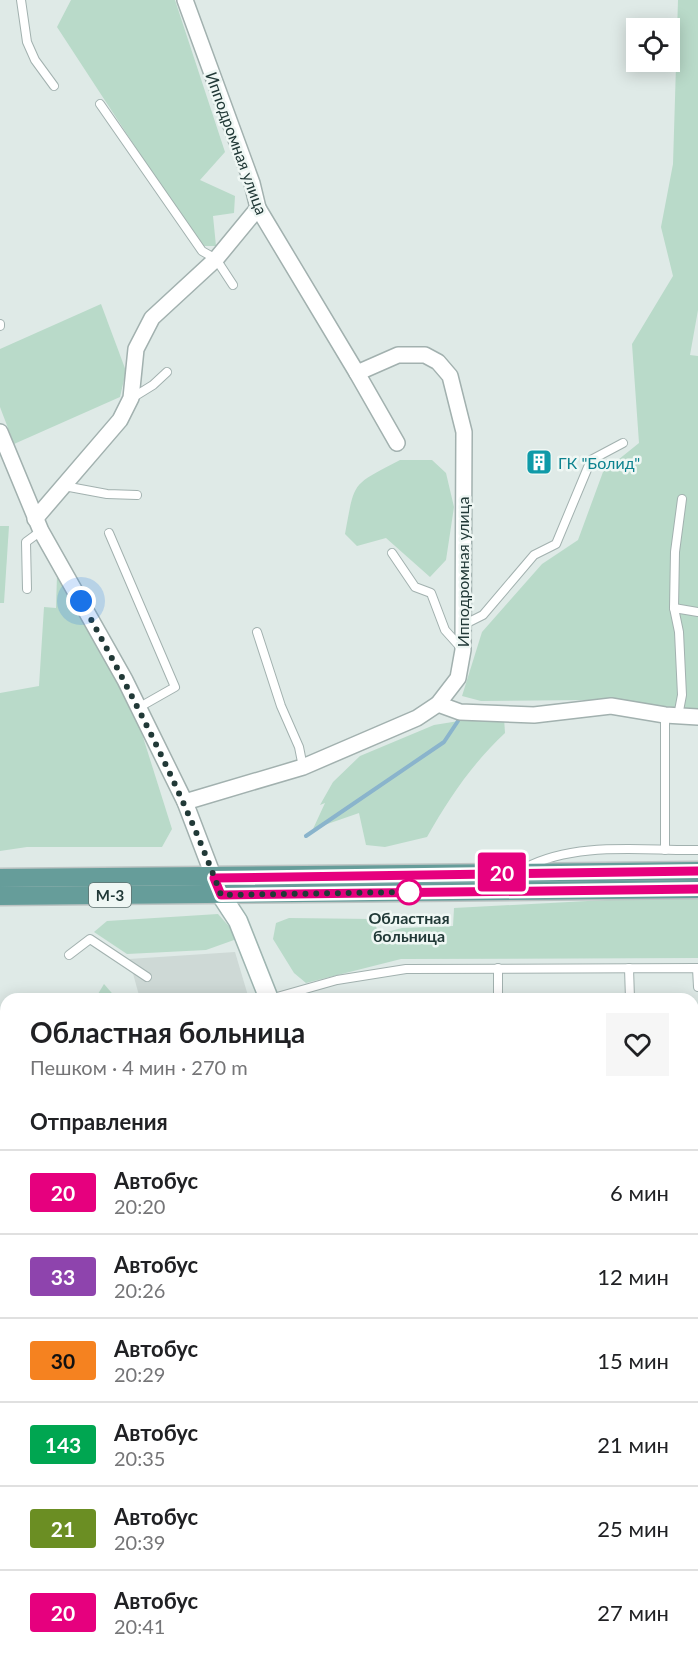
<!DOCTYPE html>
<html lang="ru">
<meta charset="utf-8">
<style>
body{margin:0;font-family:Lato,sans-serif;background:#f6f6f6;color:#202124;height:100vh;display:flex;flex-direction:column;font-size:22px;white-space:nowrap}
*{box-sizing:border-box;margin:0}
p{font-size:20px;color:#757577}
.icon{flex:none;width:33px;height:33px;fill:none;stroke:currentColor;stroke-width:2;stroke-linecap:round;stroke-linejoin:round}
.map{position:relative;flex:1;overflow:hidden}
.details{position:absolute;left:0px;top:993px;width:699px;height:674px;display:flex;flex-direction:column;background:#fff;border-radius:18px 18px 0 0;box-shadow:0 3px 15px #0003}
.details>*{flex:none}
.badge{padding:0 12px;border-radius:4px;font-size:21px;line-height:39px}
.controls{position:absolute;left:626px;top:18px;display:grid;gap:12px}
.controls a{display:grid;place-items:center;width:54px;height:54px;border-radius:0px;background:#fff;box-shadow:0 3px 15px #0003;font-size:30px}
.you{position:absolute;width:30px;height:30px;margin:-15px;border:4px solid #fff;border-radius:50%;background:#1a73e8;box-shadow:0 0 0 9px #1a73e833}
.map>.badge{position:absolute;translate:-50% -50%;box-shadow:0 0 0 3px #fff}
h2{padding:0 30px;font-size:22px;line-height:54px}
.round{display:grid;place-items:center;flex:none;width:63px;height:63px;border-radius:0px;background:#f6f6f6}
.head{display:flex;align-items:center;justify-content:space-between;height:102px;padding:0 30px}
h1{font-size:28px;font-weight:700;line-height:45px}
ul{padding:0;list-style:none}
li{display:flex;align-items:center;gap:18px;height:84px;padding:0 30px;border-top:2px solid #e0e0e0}
li div{flex:1}
li b{display:block;font-size:22px}
li em{font-style:normal}
li .badge{min-width:66px;font-weight:700;text-align:center}
.map>svg:first-child{display:block}
</style>
<div class="map">
<svg width="698" height="1666" viewBox="0 0 698 1666">
<rect width="100%" height="100%" fill="#dfeae7"/>
<g fill="#ced9d6">
<path d="M 235,952 L 249,999 L 140,999 L 129,959 Z"/>
<path d="M 693,1449 L 698,1449 L 698,1666 L 591,1666 L 591,1661 L 693,1660 Z"/>
</g>
<g fill="#b9dac9">
<path d="M 71,0 L 175,0 L 225,152 L 200,180 L 235,196 L 234,213 L 213,216 L 216,246 L 200,246 L 57,27 Z"/>
<path d="M 678,0 L 698,0 L 698,310 L 690,355 L 698,356 L 698,709 L 588,700 L 481,701 L 462,696 L 482,632 L 542,564 L 578,540 L 603,472 L 639,443 L 632,344 L 673,276 L 661,227 L 673,164 Z"/>
<path d="M 101,304 L 126,371 L 120,397 L 14,444 L 0,407 L 0,349 Z"/>
<path d="M 400,460 L 432,460 L 446,473 L 454,507 L 446,560 L 430,577 L 386,538 L 357,546 L 345,534 C 355,480 351,486 400,460 Z"/>
<path d="M 0,526 L 9,526 L 4,603 L 0,603 Z"/>
<path d="M 57,575 L 125,680 L 172,829 L 162,847 L 27,847 L 0,851 L 0,693 L 39,686 L 44,607 L 56,608 Z"/>
<path d="M 504,718 L 505,733 C 472,764 449,798 427,837 L 385,847 L 366,845 L 359,813 L 313,829 L 325,803 L 320,805 L 333,782 L 360,756 L 434,725 L 465,720 Z"/>
<path d="M 625,899 L 698,899 L 698,958 L 401,959 L 306,983 L 294,973 L 273,939 L 276,923 L 289,918 L 373,919 L 379,934 L 402,928 L 453,926 L 454,908 Z"/>
<path d="M 218,914 L 234,932 L 234,940 L 206,950 L 127,954 L 94,932 L 107,921 Z"/>
<path d="M 104,984 L 117,999 L 95,999 Z"/>
<path d="M 0,1042 L 6,1056 L 6,1121 L 0,1126 Z"/>
<path d="M 693,1135 L 698,1135 L 698,1180 L 693,1182 Z"/>
<path d="M 0,1160 L 6,1161 L 6,1660 L 127,1660 L 128,1666 L 0,1666 Z"/>
<path d="M 135,1661 L 225,1661 L 225,1666 L 136,1666 Z"/>
<rect x="402" y="1661" width="27" height="5"/>
<path d="M 486,1661 L 593,1661 L 594,1666 L 486,1666 Z"/>
</g>
<g fill="none" stroke-linecap="round" stroke-linejoin="round">
<g stroke="#8ab4cc" stroke-width="4">
<path d="M 306,836 L 444,742 L 458,721"/>
<path d="M 225,1660 L 225,1666"/>
</g>
<defs>
<g id="lane">
<path d="M 21,0 L 27,42 L 35,60 L 54,86"/>
<path d="M 100,104 L 202,251 L 216,259 L 233,285"/>
<path d="M 0,324 L 0,326"/>
<path d="M 132,398 L 153,385 L 167,372"/>
<path d="M 64,486 L 107,494 L 137,495"/>
<path d="M 109,533 L 175,687 L 138,708"/>
<path d="M 392,553 L 415,587 L 431,593 L 445,630 L 462,649"/>
<path d="M 27,589 L 26,542 L 41,531"/>
<path d="M 674,608 L 698,612"/>
<path d="M 463,625 L 483,615 L 534,555 L 556,544 L 591,460 L 623,443"/>
<path d="M 257,632 L 281,706 L 299,747 L 303,767"/>
<path d="M 678,716 L 682,695 L 679,632 L 674,608 L 675,552 L 682,499"/>
<path d="M 665,850 L 665,715"/>
<path d="M 525,868 C 576,841 642,851 698,850"/>
<path d="M 69,955 L 90,939 L 147,977"/>
<path d="M 498,968 L 498,997"/>
<path d="M 629,968 L 630,999"/>
<path d="M 270,999 L 337,980 L 406,969 L 697,968 L 698,987"/>
<path d="M 693,1027 L 698,1027"/>
<path d="M 693,1113 L 698,1113"/>
<path d="M 693,1186 L 698,1182"/>
<path d="M 693,1408 L 698,1409"/>
<path d="M 435,1666 L 435,1660"/>
<path d="M 475,1666 L 476,1660"/>
</g>
<g id="street">
<path d="M 185,0 L 252,183 L 258,208 L 357,373"/>
<path d="M 0,432 L 41,531 L 125,680 L 185,802 L 214,878"/>
<path d="M 35,519 L 120,420 L 131,398 L 136,349 L 152,318 L 216,259 L 258,208"/>
<path d="M 438,704 L 460,712 L 534,715 L 611,706 L 665,715 L 698,717"/>
<path d="M 185,802 L 303,767 L 417,718 L 438,704 L 458,678 L 463,650 L 464,432 L 450,376 L 438,362 L 425,355 L 398,355 L 357,373 L 397,443"/>
</g>
<g id="secondary">
<path d="M 215,881 L 221,895 L 238,921 L 269,999"/>
<path d="M 377,1666 L 377,1660"/>
</g>
<g id="primary">
<path d="M 0,878 L 698,871"/>
<path d="M 0,896 L 698,889"/>
</g>
</defs>
<use href="#lane" stroke="#a2b1af" stroke-width="10"/>
<use href="#street" stroke="#a2b1af" stroke-width="18"/>
<use href="#secondary" stroke="#9fb5b1" stroke-width="21"/>
<use href="#primary" stroke="#bcc4c3" stroke-width="21"/>
<use href="#lane" stroke="#fff" stroke-width="8"/>
<use href="#street" stroke="#fff" stroke-width="15"/>
<use href="#secondary" stroke="#fff" stroke-width="18"/>
<use href="#primary" stroke="#669d9a" stroke-width="18"/>
</g>
<g fill="none" stroke-linecap="round" stroke-linejoin="round">
<defs>
<path id="line" d="M 698,871 L 214,878 L 221,895 L 698,889"/>
</defs>
<use href="#line" stroke="#fff" stroke-width="14"/>
<use href="#line" stroke="#e6007e" stroke-width="9"/>
<path stroke="#213937" stroke-width="6" stroke-dasharray="0 10.8" d="M 81,601 C 133,696 183,792 221,895 L 409,892"/>
</g>
<defs>
<symbol id="building-square" viewBox="-11 -11 22 22"><rect x="-9" y="-9" width="18" height="18" rx="4" fill="#0f9aa8" stroke="#eff7f4"/><path d="M-4-6H4V6H1V3H-1V6H-4ZM-2.5-4.3h1.7v1.8h-1.7ZM.8-4.3h1.7v1.8H.8ZM-2.5-1h1.7V.8h-1.7ZM.8-1h1.7V.8H.8Z" fill="#fff"/></symbol>
</defs>
<g fill-rule="evenodd">
<use href="#building-square" x="524" y="447" width="30" height="30"/>
</g>
<circle fill="#fff" stroke="#e6007e" stroke-width="3" cx="409" cy="892" r="12"/>
<g text-anchor="middle" dominant-baseline="central" stroke-width="5" stroke-linejoin="round" paint-order="stroke">
<rect fill="#eff7f4" stroke="#5f7270" stroke-width="1.5" x="89" y="883" width="42" height="24" rx="4.5"/>
<g font-size="15" font-weight="bold" fill="#213937">
<text x="110" y="895">М-3</text>
</g>
<g font-size="16" fill="#213937" stroke="#eff7f4">
<text transform="translate(237 143) rotate(70)">Ипподромная улица</text>
<text transform="translate(462 572) rotate(-90)">Ипподромная улица</text>
</g>
<g font-size="16" fill="#0d838f" stroke="#eff7f4" text-anchor="start">
<text x="558" y="462">ГК "Болид"</text>
</g>
<g font-size="16" font-weight="bold" fill="#213937" stroke="#eff7f4">
<text x="409" y="917">Областная<tspan x="409" dy="18">больница</tspan></text>
</g>
</g>
</svg>
<div class="controls">
<a><svg class="icon" aria-label="locate" viewBox="0 0 24 24"><circle cx="12" cy="12" r="6"/><path d="M12 2v4M12 18v4M2 12h4M18 12h4"/></svg></a>
</div>
<div class="you" style="left:81px;top:601px"></div>
<b class="badge" style="left:502px;top:872px;background:#e6007e;color:#fff">20</b>
<section class="details">
<div class="head"><div><h1>Областная больница</h1><p>Пешком · 4 мин · 270 m</p></div><a class="round"><svg class="icon" aria-label="heart" viewBox="0 0 24 24"><path d="M12 20l-8-8c-3-5 5-10 8-4 3-6 11-1 8 4z"/></svg></a></div>
<h2>Отправления</h2>
<ul>
<li><span class="badge" style="background:#e6007e;color:#fff">20</span><div><b>Автобус</b><p>20:20</p></div><em>6 мин</em></li>
<li><span class="badge" style="background:#8e44ad;color:#fff">33</span><div><b>Автобус</b><p>20:26</p></div><em>12 мин</em></li>
<li><span class="badge" style="background:#f58220;color:#111">30</span><div><b>Автобус</b><p>20:29</p></div><em>15 мин</em></li>
<li><span class="badge" style="background:#00a651;color:#fff">143</span><div><b>Автобус</b><p>20:35</p></div><em>21 мин</em></li>
<li><span class="badge" style="background:#6b8e23;color:#fff">21</span><div><b>Автобус</b><p>20:39</p></div><em>25 мин</em></li>
<li><span class="badge" style="background:#e6007e;color:#fff">20</span><div><b>Автобус</b><p>20:41</p></div><em>27 мин</em></li>
</ul>
</section>
</div>
